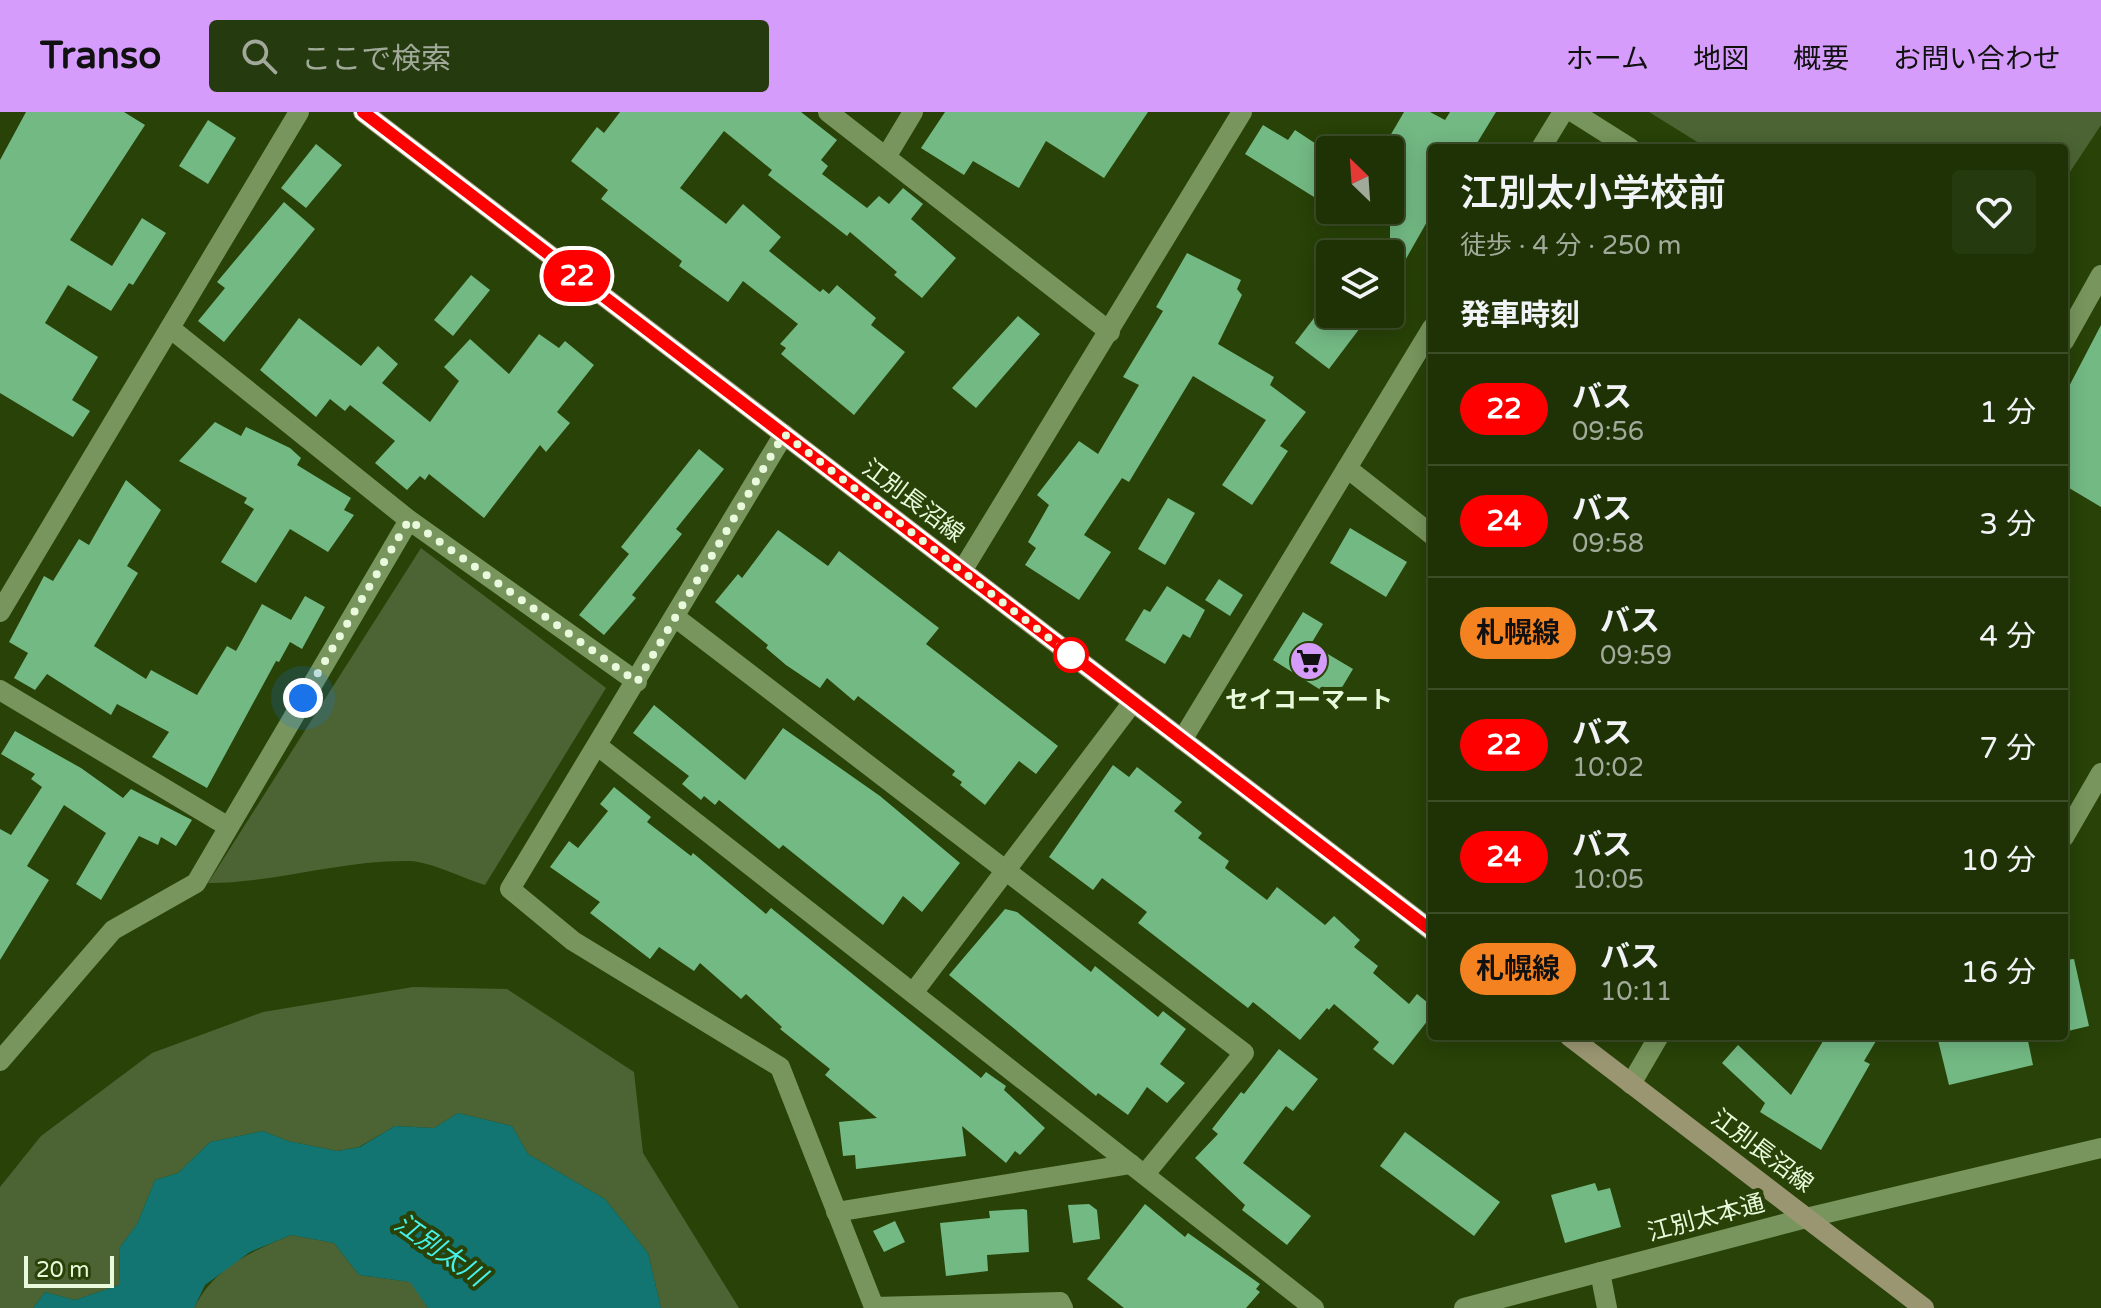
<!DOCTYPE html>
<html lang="ja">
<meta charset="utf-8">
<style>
body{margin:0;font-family:"Varela Round","Noto Sans JP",sans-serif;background:#263a0f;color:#f1f3f6;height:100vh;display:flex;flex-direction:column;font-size:30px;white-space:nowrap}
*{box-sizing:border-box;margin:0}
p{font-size:26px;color:#a1aa9a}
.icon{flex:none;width:44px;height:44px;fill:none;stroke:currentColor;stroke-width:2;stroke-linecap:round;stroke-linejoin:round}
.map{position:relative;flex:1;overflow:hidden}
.details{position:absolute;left:1428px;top:32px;width:640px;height:896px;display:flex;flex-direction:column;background:#1e3205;border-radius:8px;box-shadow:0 4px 20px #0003,0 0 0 2px #3c4d27}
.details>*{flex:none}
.badge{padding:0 16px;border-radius:26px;font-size:28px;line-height:52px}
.needle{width:52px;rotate:335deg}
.buttons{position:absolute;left:1316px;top:24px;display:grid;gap:16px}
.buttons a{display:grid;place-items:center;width:88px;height:88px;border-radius:8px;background:#1e3205;box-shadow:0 4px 20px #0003,0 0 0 2px #3c4d27;font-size:40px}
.scale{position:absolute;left:24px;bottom:20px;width:90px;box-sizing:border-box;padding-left:8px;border:4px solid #e9fadc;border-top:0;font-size:22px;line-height:28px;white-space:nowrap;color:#e9fadc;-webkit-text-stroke:6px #284207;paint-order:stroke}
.you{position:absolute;width:40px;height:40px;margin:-20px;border:6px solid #fff;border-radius:50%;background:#1a73e8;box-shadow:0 0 0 12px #1a73e833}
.map>.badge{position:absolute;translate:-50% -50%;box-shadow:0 0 0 4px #fff}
h2{padding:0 32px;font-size:30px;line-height:72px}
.round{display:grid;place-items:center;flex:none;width:84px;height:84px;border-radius:8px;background:#263a0f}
.headline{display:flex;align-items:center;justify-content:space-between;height:136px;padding:0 32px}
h1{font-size:38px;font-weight:600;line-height:60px}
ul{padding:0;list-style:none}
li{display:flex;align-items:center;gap:24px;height:112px;padding:0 32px;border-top:2px solid #3c4d27}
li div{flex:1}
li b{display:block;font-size:30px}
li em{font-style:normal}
li .badge{min-width:88px;font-weight:700;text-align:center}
header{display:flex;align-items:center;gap:48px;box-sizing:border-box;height:112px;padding:0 40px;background:#d59cfb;color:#111}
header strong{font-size:38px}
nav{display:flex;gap:44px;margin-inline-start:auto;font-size:28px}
.search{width:560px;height:72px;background:#263a0f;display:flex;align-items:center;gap:20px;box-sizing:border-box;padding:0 28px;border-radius:8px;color:#a1aa9a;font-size:30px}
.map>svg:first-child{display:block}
</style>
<header>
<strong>Transo</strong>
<div class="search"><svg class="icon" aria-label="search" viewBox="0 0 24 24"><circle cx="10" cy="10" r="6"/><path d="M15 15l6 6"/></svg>ここで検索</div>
<nav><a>ホーム</a><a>地図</a><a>概要</a><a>お問い合わせ</a></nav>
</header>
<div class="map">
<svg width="2101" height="1196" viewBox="0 0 2101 1196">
<rect width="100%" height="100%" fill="#284207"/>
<g fill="#4c6434">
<path d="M 1649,0 L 2101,0 L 2101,13 L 2064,69 L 2064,36 L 1707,36 Z"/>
<path d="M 421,436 L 606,576 L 485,773 C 462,766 432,750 409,749 C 340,748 275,771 208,771 Z"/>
<path d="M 413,875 L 507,877 L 634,960 L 643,1041 L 739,1196 L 661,1196 L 648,1141 L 605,1087 L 528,1042 L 512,1014 L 458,1001 L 434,1016 L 395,1014 L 359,1035 L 337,1039 L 288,1029 L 263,1019 L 210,1030 L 178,1061 L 155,1068 L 137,1112 L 120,1135 L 119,1173 L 75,1188 L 45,1180 L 33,1196 L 0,1196 L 0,1075 L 41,1024 L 152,941 L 263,900 Z"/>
<path d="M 291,1123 L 334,1131 L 359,1163 L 411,1170 L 428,1196 L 194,1196 C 214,1156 250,1140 291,1123 Z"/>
</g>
<path fill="#127571" d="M 458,1001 L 512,1014 L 528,1042 L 605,1087 L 648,1141 L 661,1196 L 428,1196 L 410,1170 L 359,1163 L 334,1131 L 291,1123 L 250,1140 L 205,1173 L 194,1196 L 33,1196 L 45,1180 L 75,1188 L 119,1173 L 120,1135 L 137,1112 L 155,1068 L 178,1061 L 210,1030 L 263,1019 L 288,1029 L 337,1039 L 360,1035 L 395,1014 L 434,1016 Z"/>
<g fill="#73b984">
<path d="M 26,0 L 124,0 L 145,13 L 70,128 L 112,154 L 142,106 L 166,121 L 133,173 L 129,171 L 111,199 L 68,173 L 45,211 L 98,245 L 72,288 L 90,299 L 73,325 L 0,281 L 0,48 Z"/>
<path d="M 620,0 L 801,0 L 837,28 L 821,48 L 828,54 L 822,62 L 867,96 L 879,84 L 889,92 L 903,76 L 923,92 L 911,107 L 956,146 L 922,186 L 894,163 L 897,160 L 850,120 L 847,124 L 768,63 L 772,58 L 724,19 L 680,76 L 726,112 L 743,92 L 781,125 L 769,139 L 820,180 L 823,177 L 829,182 L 837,173 L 876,206 L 871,213 L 905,240 L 854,303 L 781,242 L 786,236 L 780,232 L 798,212 L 743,169 L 728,190 L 679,154 L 682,149 L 601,87 L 608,78 L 571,49 L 597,15 L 604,21 Z"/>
<path d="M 945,0 L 1148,0 L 1104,66 L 1046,29 L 1019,76 L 973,49 L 964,63 L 921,36 Z"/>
<path d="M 1404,0 L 1430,0 L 1445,8 L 1450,0 L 1496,0 L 1474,36 L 1432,36 L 1432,101 L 1390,175 L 1390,38 L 1383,36 Z"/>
<path d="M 208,8 L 236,26 L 208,72 L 179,54 Z"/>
<path d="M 1263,13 L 1288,28 L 1295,18 L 1330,41 L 1330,95 L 1245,42 Z"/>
<path d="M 316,32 L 342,53 L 306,96 L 281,76 Z"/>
<path d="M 284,90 L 315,117 L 224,230 L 198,209 L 225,176 L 217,170 Z"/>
<path d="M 1187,141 L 1241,168 L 1237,177 L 1242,183 L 1218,232 L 1274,265 L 1270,273 L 1306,300 L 1280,334 L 1288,339 L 1252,393 L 1222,373 L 1266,308 L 1193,264 L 1129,370 L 1122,366 L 1084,423 L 1111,440 L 1079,488 L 1025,453 L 1036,436 L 1028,430 L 1049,393 L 1037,383 L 1079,329 L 1098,342 L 1139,273 L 1123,265 L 1163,199 L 1156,195 Z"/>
<path d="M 471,163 L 490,178 L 453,224 L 434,208 Z"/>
<path d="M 1317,202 L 1350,202 L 1363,212 L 1329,257 L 1295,231 Z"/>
<path d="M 1018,204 L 1040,222 L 976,296 L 952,276 Z"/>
<path d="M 299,206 L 361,254 L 378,234 L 398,252 L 382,271 L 430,310 L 459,269 L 444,255 L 470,227 L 509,262 L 539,222 L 559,236 L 565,229 L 594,253 L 557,300 L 570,311 L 546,340 L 540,333 L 484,406 L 429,362 L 425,368 L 420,364 L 407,378 L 375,351 L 395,329 L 350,293 L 345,299 L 330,287 L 316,305 L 260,258 Z"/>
<path d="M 2101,213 L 2101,395 L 2064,373 L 2064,284 Z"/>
<path d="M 215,310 L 241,324 L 246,315 L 290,336 L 301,346 L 297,353 L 351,386 L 344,398 L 354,403 L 328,440 L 290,417 L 256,471 L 221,450 L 254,397 L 244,391 L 247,386 L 179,349 Z"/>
<path d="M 699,337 L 724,357 L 676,417 L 682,422 L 632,483 L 636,486 L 604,523 L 579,503 L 629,442 L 621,435 Z"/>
<path d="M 126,368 L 161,398 L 127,454 L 138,461 L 94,534 L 146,567 L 151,558 L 197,583 L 227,534 L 236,539 L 262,492 L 291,508 L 305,484 L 325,495 L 302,537 L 290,530 L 279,550 L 276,549 L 207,676 L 152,645 L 169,620 L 117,592 L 111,603 L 47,562 L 35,578 L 14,566 L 28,541 L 9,530 L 44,464 L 53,469 L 79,427 L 89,433 Z"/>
<path d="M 1168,386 L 1195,401 L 1165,453 L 1138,437 Z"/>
<path d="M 1350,416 L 1407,450 L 1386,485 L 1330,451 Z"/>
<path d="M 778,418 L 828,454 L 839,439 L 939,516 L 926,532 L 1058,634 L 1036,662 L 1019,649 L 985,693 L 960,673 L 962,670 L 952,663 L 955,659 L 858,584 L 854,589 L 827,566 L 820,576 L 786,553 L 766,536 L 768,533 L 715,490 L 738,462 L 742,466 Z"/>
<path d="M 1219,467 L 1243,483 L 1230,504 L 1205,488 Z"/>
<path d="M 1167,474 L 1205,498 L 1190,526 L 1183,522 L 1165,552 L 1125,528 L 1144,497 L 1150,500 Z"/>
<path d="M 1303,500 L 1323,512 L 1311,532 L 1353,557 L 1335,587 L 1273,548 Z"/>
<path d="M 654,593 L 745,668 L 783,616 L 880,684 L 960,751 L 922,800 L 903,784 L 883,813 L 783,733 L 779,737 L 719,688 L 715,693 L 704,684 L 701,688 L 682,672 L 689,664 L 633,621 Z"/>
<path d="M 15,619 L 81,656 L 123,686 L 131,677 L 192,708 L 176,734 L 161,725 L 158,733 L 139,724 L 101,788 L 76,772 L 106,721 L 64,693 L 27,754 L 49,768 L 0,848 L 0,717 L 11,723 L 42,675 L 31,667 L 35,662 L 1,642 Z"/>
<path d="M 1113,653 L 1129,665 L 1137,655 L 1182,690 L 1174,699 L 1202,721 L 1198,726 L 1229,749 L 1225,756 L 1267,788 L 1277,775 L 1325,813 L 1334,804 L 1360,828 L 1354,835 L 1378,854 L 1373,861 L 1409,892 L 1417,882 L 1432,894 L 1432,903 L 1393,953 L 1373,937 L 1379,930 L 1334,892 L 1329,898 L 1327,896 L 1300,928 L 1253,890 L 1248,896 L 1138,811 L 1147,800 L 1102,766 L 1093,778 L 1049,745 Z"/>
<path d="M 614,675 L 651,705 L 647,710 L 691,744 L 693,741 L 766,802 L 771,796 L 981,966 L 986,960 L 1006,974 L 1004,978 L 1045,1016 L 1020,1043 L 1015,1039 L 1006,1051 L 962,1014 L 966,1044 L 856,1057 L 855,1043 L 843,1044 L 839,1010 L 877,1006 L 825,963 L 830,957 L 780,917 L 782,915 L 746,882 L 741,887 L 700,851 L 694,859 L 659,835 L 650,847 L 590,801 L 600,790 L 550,755 L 569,729 L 578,736 L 608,699 L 600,692 Z"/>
<path d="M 1005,797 L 1017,800 L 1091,860 L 1095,854 L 1158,905 L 1163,899 L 1186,917 L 1160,952 L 1185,971 L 1167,991 L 1147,975 L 1128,1003 L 1098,981 L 1096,984 L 949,863 Z"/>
<path d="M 2074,847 L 2089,914 L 2064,920 L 2064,848 Z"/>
<path d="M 1826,924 L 1879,924 L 1864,949 L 1870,952 L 1821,1038 L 1760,1000 L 1765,991 L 1722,951 L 1738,933 L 1791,983 Z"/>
<path d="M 1937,924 L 2027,924 L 2033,953 L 1949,973 Z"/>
<path d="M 1279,937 L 1318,967 L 1293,999 L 1286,994 L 1243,1051 L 1311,1104 L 1287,1133 L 1242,1098 L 1245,1093 L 1195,1046 L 1218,1022 L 1212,1017 L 1241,980 L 1244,982 Z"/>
<path d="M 1405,1020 L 1500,1090 L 1474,1124 L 1380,1054 Z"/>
<path d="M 1595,1071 L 1598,1079 L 1610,1076 L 1621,1115 L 1565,1131 L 1551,1083 Z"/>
<path d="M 1089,1092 L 1097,1098 L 1100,1127 L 1073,1131 L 1068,1093 Z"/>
<path d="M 1145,1092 L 1185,1125 L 1188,1121 L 1260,1172 L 1256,1177 L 1260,1180 L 1246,1196 L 1124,1196 L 1087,1167 Z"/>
<path d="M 1023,1097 L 1027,1098 L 1029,1140 L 987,1143 L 988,1159 L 946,1164 L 940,1111 L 990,1106 L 989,1099 Z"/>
<path d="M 895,1109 L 905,1130 L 884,1140 L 873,1119 Z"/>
</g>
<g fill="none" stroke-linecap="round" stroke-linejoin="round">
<g stroke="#77955c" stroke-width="20">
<path d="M 828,0 L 1110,220"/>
<path d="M 1573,0 L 1630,36"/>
<path d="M 1541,36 L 1563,0"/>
<path d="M 886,45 L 913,0"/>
<path d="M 170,216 L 409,408 L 637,570"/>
<path d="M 2064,229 L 2101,163"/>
<path d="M 784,322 L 510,777 L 573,829 L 780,955 L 874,1195 L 1060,1190 L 1063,1196"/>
<path d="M 1347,356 L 1432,423"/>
<path d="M 962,459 L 1242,0"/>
<path d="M 0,500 L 299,0"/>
<path d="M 675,505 L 1244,941 L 1145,1062"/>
<path d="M 0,578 L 227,714"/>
<path d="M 1182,628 L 1432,216"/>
<path d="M 598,634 L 1314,1196"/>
<path d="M 2064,725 L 2101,661"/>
<path d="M 913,881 L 1133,590"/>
<path d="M 0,949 L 113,818 L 196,771 L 409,408"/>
<path d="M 1631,972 L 1659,924"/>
<path d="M 836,1100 L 1131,1052"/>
<path d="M 1600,1160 L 1607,1196"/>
</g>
<path stroke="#77955c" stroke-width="20" d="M 1464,1196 L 1806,1106 L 2101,1036"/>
<g stroke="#9b9672" stroke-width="20">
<path d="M 363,0 L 1432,819"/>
<path d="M 1569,924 L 1924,1196"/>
</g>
</g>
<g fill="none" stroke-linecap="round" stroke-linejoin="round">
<defs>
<path id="line" d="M 363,0 L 1432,819"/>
</defs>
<use href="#line" stroke="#fff" stroke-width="18"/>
<use href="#line" stroke="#f00" stroke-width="12"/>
<path stroke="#e9fadc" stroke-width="8" stroke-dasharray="0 14.4" d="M 303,586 L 409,408 L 637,570 L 784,322 L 1071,543"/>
</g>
<defs>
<symbol id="supermarket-disc" viewBox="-11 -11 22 22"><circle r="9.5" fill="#d59cfb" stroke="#284207"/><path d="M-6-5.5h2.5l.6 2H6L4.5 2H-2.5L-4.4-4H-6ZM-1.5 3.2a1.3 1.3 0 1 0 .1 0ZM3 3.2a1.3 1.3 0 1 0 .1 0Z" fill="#111"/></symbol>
</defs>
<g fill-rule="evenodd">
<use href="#supermarket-disc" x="1287" y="527" width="44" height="44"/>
</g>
<circle fill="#fff" stroke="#f00" stroke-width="4" cx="1071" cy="543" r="16"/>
<g text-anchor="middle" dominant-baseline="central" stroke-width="8" stroke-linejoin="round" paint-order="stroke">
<g font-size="24" fill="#e9fadc" stroke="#284207">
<text transform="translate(913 389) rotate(37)">江別長沼線</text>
<text transform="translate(1762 1039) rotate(37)">江別長沼線</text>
<text transform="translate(1706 1106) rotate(-15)">江別太本通</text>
</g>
<g font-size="24" font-weight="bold" fill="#e9fadc" stroke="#284207">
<text x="1309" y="588">セイコーマート</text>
</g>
<g font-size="26" font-style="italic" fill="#47f0e9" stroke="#284207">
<text transform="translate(440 1138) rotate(35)">江別太川</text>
</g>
</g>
</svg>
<div class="buttons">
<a><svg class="needle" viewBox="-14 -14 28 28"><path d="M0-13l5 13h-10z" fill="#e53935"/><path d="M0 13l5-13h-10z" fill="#a1aa9a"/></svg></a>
<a><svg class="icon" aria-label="layers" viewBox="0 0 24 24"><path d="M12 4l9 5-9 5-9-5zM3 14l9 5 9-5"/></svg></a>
</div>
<div class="scale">20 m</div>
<div class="you" style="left:303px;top:586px"></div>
<b class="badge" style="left:577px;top:164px;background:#f00;color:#fff">22</b>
<section class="details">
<div class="headline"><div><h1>江別太小学校前</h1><p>徒歩 · 4 分 · 250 m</p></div><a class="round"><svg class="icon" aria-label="heart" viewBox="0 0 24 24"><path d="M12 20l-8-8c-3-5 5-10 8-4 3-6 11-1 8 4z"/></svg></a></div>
<h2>発車時刻</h2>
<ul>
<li><span class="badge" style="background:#f00;color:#fff">22</span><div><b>バス</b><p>09:56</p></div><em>1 分</em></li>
<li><span class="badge" style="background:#f00;color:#fff">24</span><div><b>バス</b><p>09:58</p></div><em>3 分</em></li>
<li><span class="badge" style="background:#f58220;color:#111">札幌線</span><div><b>バス</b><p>09:59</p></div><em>4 分</em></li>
<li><span class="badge" style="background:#f00;color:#fff">22</span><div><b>バス</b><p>10:02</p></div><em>7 分</em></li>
<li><span class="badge" style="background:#f00;color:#fff">24</span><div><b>バス</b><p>10:05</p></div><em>10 分</em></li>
<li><span class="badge" style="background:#f58220;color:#111">札幌線</span><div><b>バス</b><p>10:11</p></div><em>16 分</em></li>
</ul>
</section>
</div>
